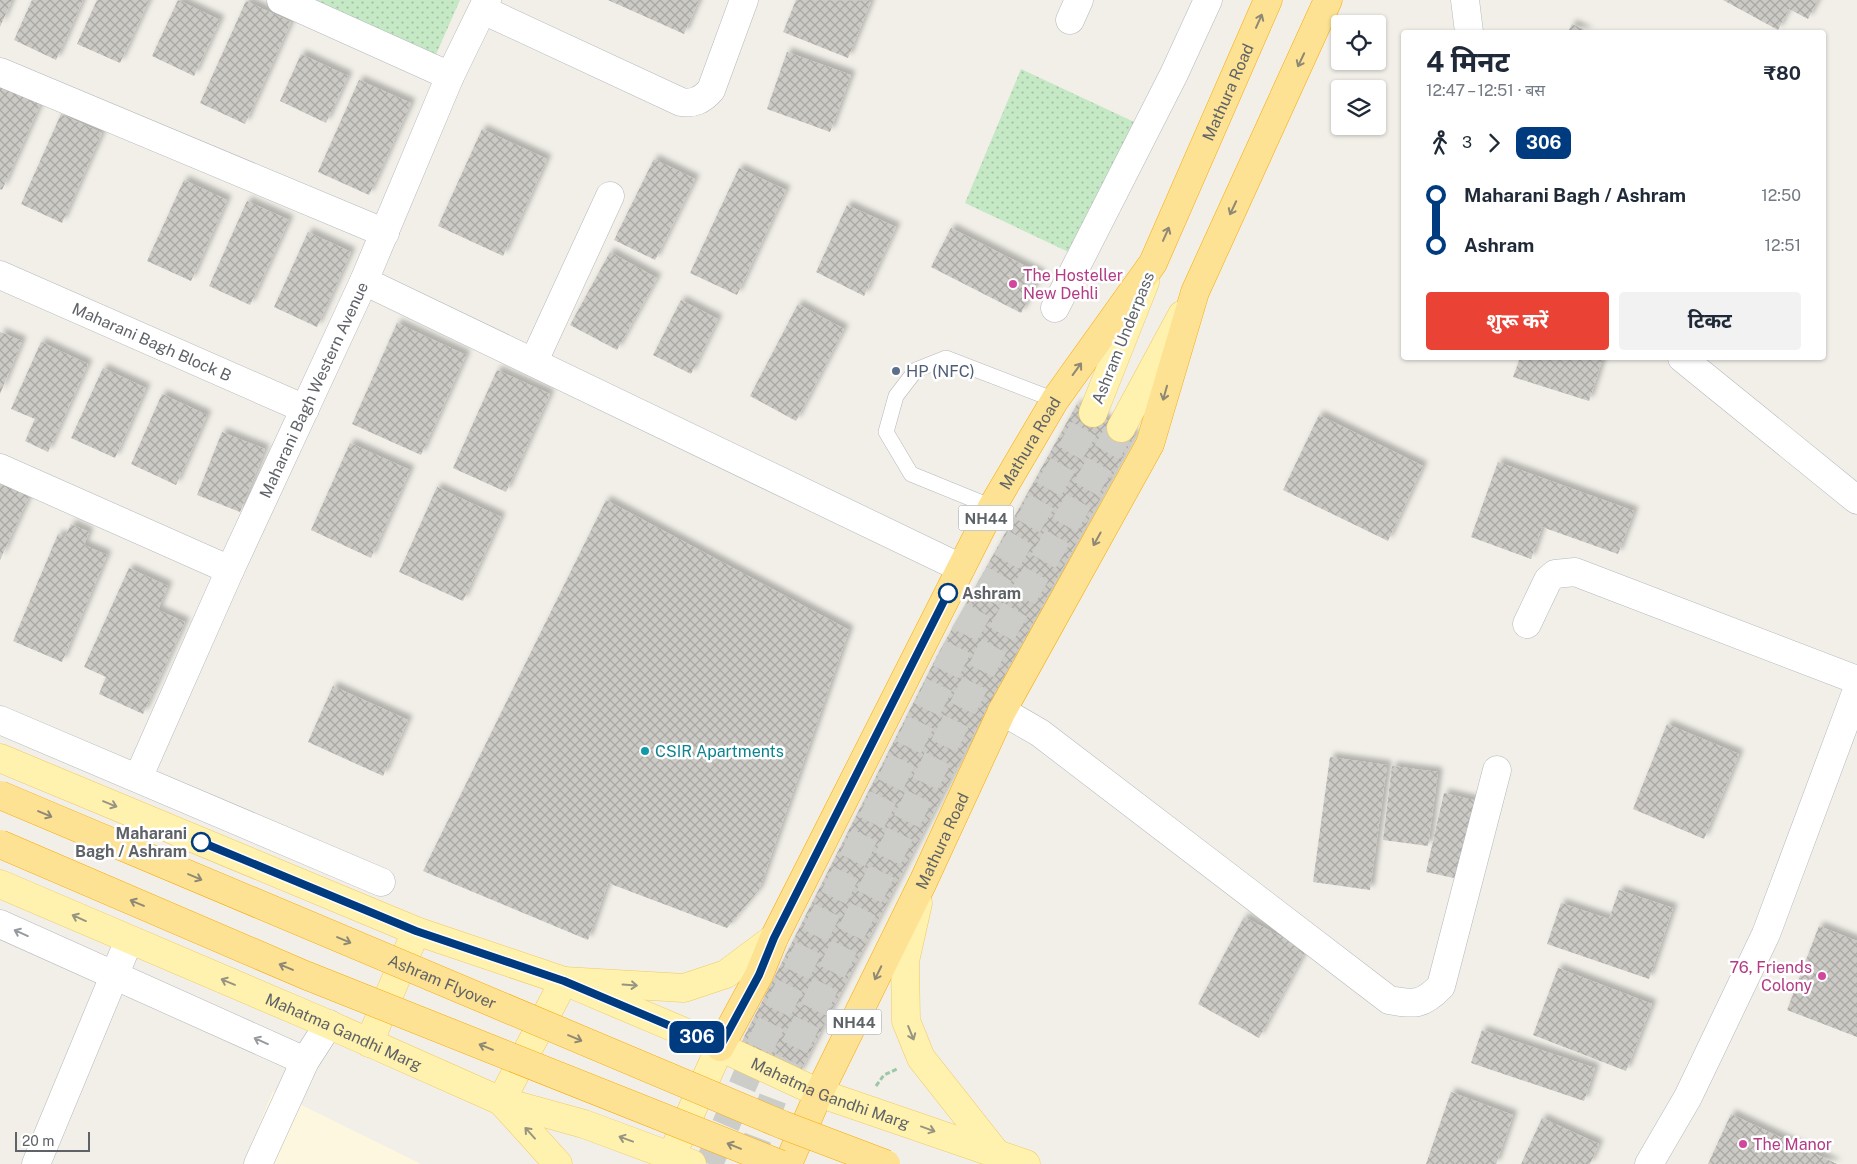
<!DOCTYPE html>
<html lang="hi">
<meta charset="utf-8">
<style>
body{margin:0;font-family:"Public Sans","Noto Sans Devanagari",sans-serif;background:#f2f2f3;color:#1f2937;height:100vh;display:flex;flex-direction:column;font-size:19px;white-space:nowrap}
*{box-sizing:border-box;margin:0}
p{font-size:16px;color:#747a83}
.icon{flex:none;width:28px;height:28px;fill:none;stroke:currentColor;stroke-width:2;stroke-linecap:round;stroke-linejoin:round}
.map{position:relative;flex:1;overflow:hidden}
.sheet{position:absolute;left:1401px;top:30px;width:425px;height:330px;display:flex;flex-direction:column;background:#fff;border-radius:5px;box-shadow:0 1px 4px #0004}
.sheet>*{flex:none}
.badge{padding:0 10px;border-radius:8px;font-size:18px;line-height:32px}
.fabs{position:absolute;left:1331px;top:15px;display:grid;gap:10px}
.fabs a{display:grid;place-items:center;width:55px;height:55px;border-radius:5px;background:#fff;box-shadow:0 1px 4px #0004;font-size:25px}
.scale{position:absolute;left:15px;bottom:12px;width:75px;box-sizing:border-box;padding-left:5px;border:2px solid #5f6368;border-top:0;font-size:14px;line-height:18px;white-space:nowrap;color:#5f6368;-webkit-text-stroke:4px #fff;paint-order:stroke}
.map>.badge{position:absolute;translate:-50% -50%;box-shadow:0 0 0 2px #fff}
.legs{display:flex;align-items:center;gap:8px;height:55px;padding:0 25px;font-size:16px}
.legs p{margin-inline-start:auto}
.overview{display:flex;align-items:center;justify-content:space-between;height:85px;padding:0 25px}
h1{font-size:28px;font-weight:700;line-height:38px}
.primary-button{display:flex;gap:10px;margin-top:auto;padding:10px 25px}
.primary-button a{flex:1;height:58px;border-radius:5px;background:#ea4335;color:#fff;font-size:20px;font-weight:700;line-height:58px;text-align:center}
.primary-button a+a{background:#f2f2f3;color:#1f2937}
ul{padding:0 25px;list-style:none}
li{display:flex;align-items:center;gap:18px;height:50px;font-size:19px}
li i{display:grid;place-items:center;width:8px;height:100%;margin:0 6px;background:currentColor}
li i::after{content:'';width:12px;height:12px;margin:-6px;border:4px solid;border-radius:50%;background:#fff}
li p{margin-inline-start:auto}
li:first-child i{background:linear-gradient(#0000 50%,currentColor 0)}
li:last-child i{background:linear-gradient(currentColor 50%,#0000 0)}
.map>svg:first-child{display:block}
</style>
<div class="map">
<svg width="1857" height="1164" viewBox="0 0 1857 1164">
<defs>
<pattern id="park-dots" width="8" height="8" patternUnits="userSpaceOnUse" patternTransform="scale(1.25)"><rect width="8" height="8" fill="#c5e8c5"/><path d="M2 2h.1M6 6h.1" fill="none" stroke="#a3c0a4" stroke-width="1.8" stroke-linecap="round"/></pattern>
<pattern id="building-cross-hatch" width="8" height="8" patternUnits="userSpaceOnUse" patternTransform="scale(1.25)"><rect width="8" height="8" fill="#cccac5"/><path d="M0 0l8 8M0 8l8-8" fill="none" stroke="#a9a8a4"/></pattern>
<filter id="shadow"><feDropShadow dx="4.5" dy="-4.5" stdDeviation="2.5" flood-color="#0004"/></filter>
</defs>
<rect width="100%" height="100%" fill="#f1efe8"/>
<path fill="#fef7e0" d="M 273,1091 L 421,1164 L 243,1164 Z"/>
<g fill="url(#park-dots)">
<path d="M 305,0 L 460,0 L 434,59 Z"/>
<path d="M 1021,69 L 1147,128 L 1079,257 L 965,203 Z"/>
</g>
<g fill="url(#building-cross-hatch)" filter="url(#shadow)">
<path d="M 0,0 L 12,0 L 0,27 Z"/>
<path d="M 32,0 L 83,0 L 56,60 L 14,40 Z"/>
<path d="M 97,0 L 149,0 L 120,63 L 77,44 Z"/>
<path d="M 178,0 L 220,20 L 194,76 L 152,56 Z"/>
<path d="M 608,0 L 699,0 L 684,34 Z"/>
<path d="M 796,0 L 871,1 L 848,58 L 783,32 Z"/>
<path d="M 1723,0 L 1818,0 L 1808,19 L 1789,9 L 1778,30 Z"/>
<path d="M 246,1 L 291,22 L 245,124 L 200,103 Z"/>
<path d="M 1572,24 L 1589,32 L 1568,32 Z"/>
<path d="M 787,52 L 851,75 L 830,132 L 767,109 Z"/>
<path d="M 301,54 L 348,76 L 326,123 L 280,101 Z"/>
<path d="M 0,76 L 44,96 L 2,190 L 0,189 Z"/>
<path d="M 359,80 L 411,103 L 369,195 L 318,172 Z"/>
<path d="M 61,114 L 102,133 L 62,223 L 21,204 Z"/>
<path d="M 482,129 L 547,159 L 503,256 L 438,226 Z"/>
<path d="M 654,159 L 695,179 L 655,260 L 614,240 Z"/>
<path d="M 739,168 L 786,190 L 737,295 L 690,273 Z"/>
<path d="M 184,180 L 227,200 L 191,281 L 147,261 Z"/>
<path d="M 247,201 L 289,220 L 250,305 L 209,286 Z"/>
<path d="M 847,205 L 896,227 L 864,296 L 816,272 Z"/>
<path d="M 951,228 L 1041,274 L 1021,313 L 931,267 Z"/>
<path d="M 308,232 L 351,252 L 317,327 L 274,307 Z"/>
<path d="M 610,252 L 657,278 L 617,350 L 570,325 Z"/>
<path d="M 681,300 L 718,319 L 691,374 L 653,355 Z"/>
<path d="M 798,304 L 844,329 L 796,421 L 750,396 Z"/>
<path d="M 397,323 L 466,355 L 421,455 L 352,424 Z"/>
<path d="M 0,332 L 22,341 L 0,394 Z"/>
<path d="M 41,342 L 88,364 L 48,452 L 25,441 L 35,419 L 11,409 Z"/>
<path d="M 1520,358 L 1603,358 L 1589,401 L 1513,377 Z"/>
<path d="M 103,368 L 146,388 L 115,458 L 71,438 Z"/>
<path d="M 497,370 L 550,394 L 506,492 L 453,468 Z"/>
<path d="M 162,394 L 207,415 L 176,485 L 131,464 Z"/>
<path d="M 1077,404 L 1135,435 L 996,691 L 799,1074 L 741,1043 L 938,654 Z"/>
<path d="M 1319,415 L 1423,466 L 1388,541 L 1283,490 Z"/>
<path d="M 222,432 L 265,449 L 240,512 L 197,495 Z"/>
<path d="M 350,443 L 410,470 L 371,558 L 311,530 Z"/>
<path d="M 1498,462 L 1634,511 L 1618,554 L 1542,527 L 1531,559 L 1471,537 Z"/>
<path d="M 0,478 L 31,492 L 0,560 Z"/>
<path d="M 437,487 L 501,517 L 463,601 L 399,572 Z"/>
<path d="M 606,500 L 849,630 L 759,890 L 727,928 L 608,883 L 588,940 L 423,871 Z"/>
<path d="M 71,524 L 89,532 L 84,545 L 107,555 L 62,662 L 13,641 L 58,534 L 65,537 Z"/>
<path d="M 129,568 L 168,586 L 158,610 L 185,622 L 143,714 L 99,694 L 106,677 L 84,667 Z"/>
<path d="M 333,686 L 408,720 L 383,776 L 308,742 Z"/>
<path d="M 1667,724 L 1739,754 L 1704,839 L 1633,809 Z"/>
<path d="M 1330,757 L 1387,765 L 1370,890 L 1313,882 Z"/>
<path d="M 1392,766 L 1438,772 L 1428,846 L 1383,840 Z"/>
<path d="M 1444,793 L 1486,803 L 1468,881 L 1426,872 Z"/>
<path d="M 1619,890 L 1673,908 L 1649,979 L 1547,944 L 1561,903 L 1609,919 Z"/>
<path d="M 1244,917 L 1306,950 L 1259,1038 L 1198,1004 Z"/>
<path d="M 1819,926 L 1857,941 L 1857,1037 L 1787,1010 Z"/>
<path d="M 1558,968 L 1652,1004 L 1626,1071 L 1533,1035 Z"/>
<path d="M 1482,1030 L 1595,1068 L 1584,1101 L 1471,1063 Z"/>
<path d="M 1451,1092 L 1513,1115 L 1496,1164 L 1426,1164 Z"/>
<path d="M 1731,1114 L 1837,1164 L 1708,1164 Z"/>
<path d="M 1542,1118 L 1599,1144 L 1590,1164 L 1521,1164 Z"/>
</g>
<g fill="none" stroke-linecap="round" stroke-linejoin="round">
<g stroke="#ccccc8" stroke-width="28" stroke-dasharray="28 14" stroke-linecap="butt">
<path d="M 709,1164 L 757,1052 L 965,633 L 1093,413"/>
<path d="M 748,1164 L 785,1066 L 990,653 L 1121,428"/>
</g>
<defs>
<path id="lane" d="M 992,507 L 911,474 L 886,432 L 896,396 L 916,370 L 946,358 L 1055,400"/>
<g id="street">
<path d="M 281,0 L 450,76"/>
<path d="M 1465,0 L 1469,32"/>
<path d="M 483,10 L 681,102 C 694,104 702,100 711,90 L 744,0"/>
<path d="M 1070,20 L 1079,0"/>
<path d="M 0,72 L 385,233"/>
<path id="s1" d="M 0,275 L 305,409"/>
<path d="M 364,281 L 961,568"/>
<path d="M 1055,308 L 1174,74 L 1208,0"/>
<path d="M 1682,358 L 1857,500"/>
<path d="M 534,361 L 610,196"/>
<path d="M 0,468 L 230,570"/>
<path d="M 1527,624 L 1548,580 L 1555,574 L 1575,572 L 1857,680"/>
<path d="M 1002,711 L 1040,733 L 1389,1000 C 1414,1005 1423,1005 1441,986 L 1497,770"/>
<path d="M 0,720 L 381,882"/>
<path id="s2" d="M 138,778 L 230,570 L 364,281 L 450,76 L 487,0"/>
<path d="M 0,924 L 305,1061"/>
<path d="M 36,1164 L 129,940"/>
<path d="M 258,1164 L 305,1061 L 329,1024"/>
<path d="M 1649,1164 L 1688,1097 L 1766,934 L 1857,690"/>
</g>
<g id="primary">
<path d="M 1093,413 L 1145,282"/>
<path d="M 1121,428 L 1182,315"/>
<path id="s3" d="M 0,758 L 416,931 L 564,981 L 720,1047 L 819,1093 L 1026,1164"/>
<path id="s4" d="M 0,884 L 321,1021 L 501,1101 L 584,1124 L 692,1164"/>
<path d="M 918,903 L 905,961 L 906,1021 L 921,1058 L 996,1153"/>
<path d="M 369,1043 L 416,931"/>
<path d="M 675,1148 L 720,1047"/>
<path d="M 558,1164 L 501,1101 L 564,981 L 684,988 L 726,974 L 774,938"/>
</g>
<g id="highway">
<path id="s5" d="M 720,1047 L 759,975 L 774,938 L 992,507 L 1055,400 L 1153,263 L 1268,0"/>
<path id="s6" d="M 788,1164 L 819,1093 L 923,882 L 1002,711 L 1150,444 L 1195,292 L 1328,0"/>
</g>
</defs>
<use href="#lane" stroke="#b5b8bc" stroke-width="16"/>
<use href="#street" stroke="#b5b8bc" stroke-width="29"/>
<use href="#primary" stroke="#f2c960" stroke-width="29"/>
<use href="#highway" stroke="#f9ab00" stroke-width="29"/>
<path stroke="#9cc7a9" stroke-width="3" stroke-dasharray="5 2.5" stroke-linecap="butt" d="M 876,1086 L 884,1075 L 897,1069"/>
<use href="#lane" stroke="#fff" stroke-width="15"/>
<use href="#street" stroke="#fff" stroke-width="28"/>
<use href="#primary" stroke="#fff2af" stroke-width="28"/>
<use href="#highway" stroke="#fde293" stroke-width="28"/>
<defs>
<g id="highway-bridge">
<path id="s7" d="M 0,795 L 783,1125 L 886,1164"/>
<path d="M 0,844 L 305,975 L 780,1164"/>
</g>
</defs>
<use href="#highway-bridge" stroke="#f9ab00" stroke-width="29" stroke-linecap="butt"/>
<use href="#highway-bridge" stroke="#fde293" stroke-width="28"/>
</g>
<defs><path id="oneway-shaft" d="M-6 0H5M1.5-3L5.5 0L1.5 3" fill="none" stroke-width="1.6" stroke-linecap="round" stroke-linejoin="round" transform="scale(1.25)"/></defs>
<g stroke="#8e8975">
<use href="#oneway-shaft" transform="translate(1259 21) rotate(-66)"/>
<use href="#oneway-shaft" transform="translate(1301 60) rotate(115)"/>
<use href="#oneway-shaft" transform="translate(1233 208) rotate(115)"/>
<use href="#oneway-shaft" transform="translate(1166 234) rotate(-66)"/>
<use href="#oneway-shaft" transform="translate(1077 369) rotate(-54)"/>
<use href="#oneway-shaft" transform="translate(1165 393) rotate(106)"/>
<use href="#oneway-shaft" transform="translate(1097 539) rotate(119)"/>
<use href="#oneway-shaft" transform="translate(45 814) rotate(23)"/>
<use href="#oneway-shaft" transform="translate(195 877) rotate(23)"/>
<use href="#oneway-shaft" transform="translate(137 903) rotate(-157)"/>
<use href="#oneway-shaft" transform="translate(344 940) rotate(23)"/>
<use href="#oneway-shaft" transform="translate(286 967) rotate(-157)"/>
<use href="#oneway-shaft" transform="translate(878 973) rotate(116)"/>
<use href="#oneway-shaft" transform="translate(575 1038) rotate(23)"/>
<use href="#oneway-shaft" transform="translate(486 1047) rotate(-158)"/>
<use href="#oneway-shaft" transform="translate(734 1146) rotate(-158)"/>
</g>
<g stroke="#979581">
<use href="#oneway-shaft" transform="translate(110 804) rotate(22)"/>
<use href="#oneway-shaft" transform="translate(79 918) rotate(-156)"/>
<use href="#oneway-shaft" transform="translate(228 982) rotate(-157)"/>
<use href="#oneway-shaft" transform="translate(630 985) rotate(4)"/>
<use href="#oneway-shaft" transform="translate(911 1033) rotate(68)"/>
<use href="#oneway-shaft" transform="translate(928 1129) rotate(20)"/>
<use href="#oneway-shaft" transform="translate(530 1133) rotate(-132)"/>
<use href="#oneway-shaft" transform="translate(626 1139) rotate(-160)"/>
</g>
<g stroke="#979a9d">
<use href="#oneway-shaft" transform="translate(21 933) rotate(-156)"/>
<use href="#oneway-shaft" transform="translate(261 1041) rotate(-156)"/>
</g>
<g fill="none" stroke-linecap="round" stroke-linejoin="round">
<defs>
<path id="line-1" d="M 201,842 L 416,931 L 564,981 L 720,1047 L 759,975 L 774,938 L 948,593"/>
</defs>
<use href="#line-1" stroke="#fff" stroke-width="11"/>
<use href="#line-1" stroke="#003b80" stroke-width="8"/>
</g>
<g fill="#d1479c" stroke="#fff" stroke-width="2">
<circle cx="1013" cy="284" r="5"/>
<circle cx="1822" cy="976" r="5"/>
<circle cx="1743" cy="1144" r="5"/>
</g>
<circle fill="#5c6f8a" stroke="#fff" stroke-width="2" cx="896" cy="371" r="5"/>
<g fill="#fff" stroke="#003b80" stroke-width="2.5">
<circle cx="948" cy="593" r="9"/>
<circle cx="201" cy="842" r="9"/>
</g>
<circle fill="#0f9aa8" stroke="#fff" stroke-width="2" cx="645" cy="751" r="5"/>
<g text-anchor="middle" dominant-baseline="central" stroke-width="5" stroke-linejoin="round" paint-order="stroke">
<g fill="#fff" stroke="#8f9295" stroke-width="1">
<rect x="958.5" y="505.5" width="55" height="25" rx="4"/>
<rect x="826.5" y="1009.5" width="55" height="25" rx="4"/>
</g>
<g font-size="15" font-weight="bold" fill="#5f6368">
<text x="986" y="518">NH44</text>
<text x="854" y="1022">NH44</text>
</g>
<g font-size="16" fill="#5f6368" stroke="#fff">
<text stroke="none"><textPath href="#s5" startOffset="1084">Mathura Road</textPath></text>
<text transform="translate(1123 338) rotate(-68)">Ashram Underpass</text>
<text stroke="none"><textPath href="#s1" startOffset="166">Maharani Bagh Block B</textPath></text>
<text stroke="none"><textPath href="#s2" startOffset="426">Maharani Bagh Western Avenue</textPath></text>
<text stroke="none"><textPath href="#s5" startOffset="679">Mathura Road</textPath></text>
<text stroke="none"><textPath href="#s6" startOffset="358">Mathura Road</textPath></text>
<text stroke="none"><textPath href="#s7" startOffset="480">Ashram Flyover</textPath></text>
<text stroke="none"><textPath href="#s4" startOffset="374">Mahatma Gandhi Marg</textPath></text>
<text stroke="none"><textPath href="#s3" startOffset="896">Mahatma Gandhi Marg</textPath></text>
</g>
<g font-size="16" fill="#b23c85" stroke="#fff" text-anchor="start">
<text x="1023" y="275">The Hosteller<tspan x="1023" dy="18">New Dehli</tspan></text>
<text x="1812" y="967" text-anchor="end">76, Friends<tspan x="1812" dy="18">Colony</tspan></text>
<text x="1753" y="1144">The Manor</text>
</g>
<g font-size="16" fill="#4e5e75" stroke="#fff" text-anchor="start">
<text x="906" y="371">HP (NFC)</text>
</g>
<g font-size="16" font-weight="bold" fill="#5f6368" stroke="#fff" text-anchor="start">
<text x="962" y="593">Ashram</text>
<text x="187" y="833" text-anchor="end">Maharani<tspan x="187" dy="18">Bagh / Ashram</tspan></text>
</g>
<g font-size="16" fill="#0d838f" stroke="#fff" text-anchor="start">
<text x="655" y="751">CSIR Apartments</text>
</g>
</g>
</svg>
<div class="fabs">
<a><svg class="icon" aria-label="locate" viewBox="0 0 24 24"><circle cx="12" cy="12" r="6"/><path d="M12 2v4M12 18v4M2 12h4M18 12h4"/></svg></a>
<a><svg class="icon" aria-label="layers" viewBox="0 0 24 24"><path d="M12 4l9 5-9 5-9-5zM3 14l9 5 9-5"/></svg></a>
</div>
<div class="scale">20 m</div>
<b class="badge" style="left:697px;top:1037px;background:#003b80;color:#fff">306</b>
<section class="sheet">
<div class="overview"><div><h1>4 मिनट</h1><p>12:47 – 12:51 · बस</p></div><b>₹80</b></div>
<div class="legs"><svg class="icon" aria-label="walk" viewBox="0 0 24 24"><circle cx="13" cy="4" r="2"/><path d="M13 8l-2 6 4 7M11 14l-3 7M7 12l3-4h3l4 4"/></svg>3<svg class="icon" aria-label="forward" viewBox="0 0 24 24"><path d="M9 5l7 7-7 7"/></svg><b class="badge" style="background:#003b80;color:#fff">306</b></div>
<ul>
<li><i style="color:#003b80"></i><b>Maharani Bagh / Ashram</b><p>12:50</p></li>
<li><i style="color:#003b80"></i><b>Ashram</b><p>12:51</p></li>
</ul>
<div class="primary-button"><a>शुरू करें</a><a>टिकट</a></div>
</section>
</div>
